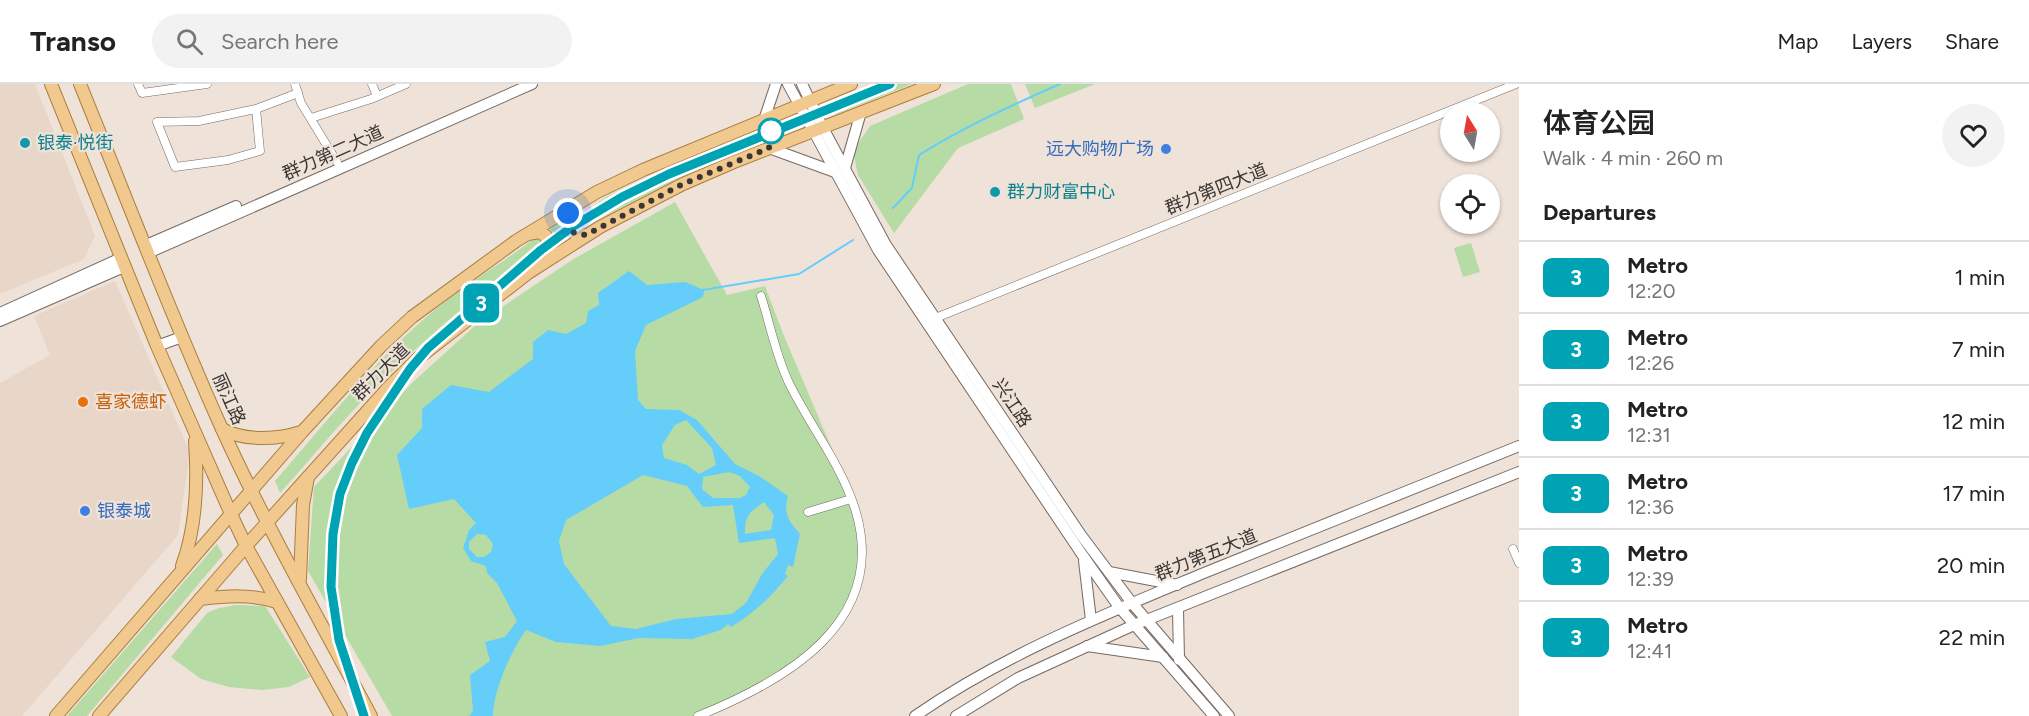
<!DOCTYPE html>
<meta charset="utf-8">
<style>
body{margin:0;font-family:Figtree,"Noto Sans SC",sans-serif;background:#f2f2f2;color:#222;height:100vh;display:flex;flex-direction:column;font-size:22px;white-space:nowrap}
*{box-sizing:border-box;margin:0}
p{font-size:20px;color:#767676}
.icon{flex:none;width:33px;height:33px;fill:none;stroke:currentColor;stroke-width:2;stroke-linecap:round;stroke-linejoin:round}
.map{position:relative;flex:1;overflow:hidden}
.drawer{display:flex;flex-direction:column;background:#fff;width:510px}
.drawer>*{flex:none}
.badge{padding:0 12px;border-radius:9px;font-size:21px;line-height:39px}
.needle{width:39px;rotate:349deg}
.controls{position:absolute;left:1440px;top:18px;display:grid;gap:12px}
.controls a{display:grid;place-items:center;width:60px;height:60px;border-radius:50%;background:#fff;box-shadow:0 2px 4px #0004;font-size:30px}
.you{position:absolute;width:30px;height:30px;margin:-15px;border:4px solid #fff;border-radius:50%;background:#1a73e8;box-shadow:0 0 0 9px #1a73e833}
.map>.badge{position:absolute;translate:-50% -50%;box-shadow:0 0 0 3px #fff}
h2{padding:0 24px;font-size:22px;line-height:54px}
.round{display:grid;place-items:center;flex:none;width:63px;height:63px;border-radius:32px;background:#f2f2f2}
.overview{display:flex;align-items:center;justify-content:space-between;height:102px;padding:0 24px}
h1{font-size:28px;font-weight:600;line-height:45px}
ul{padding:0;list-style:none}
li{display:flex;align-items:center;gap:18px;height:72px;padding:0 24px;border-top:2px solid #e0e0e0}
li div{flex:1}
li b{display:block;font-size:22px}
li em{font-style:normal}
li .badge{min-width:66px;font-weight:700;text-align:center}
header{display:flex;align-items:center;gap:36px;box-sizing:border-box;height:84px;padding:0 30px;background:#fff;border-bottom:2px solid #e0e0e0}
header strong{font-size:28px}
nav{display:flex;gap:33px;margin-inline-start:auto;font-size:21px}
.search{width:420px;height:54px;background:#f2f2f2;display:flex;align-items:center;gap:15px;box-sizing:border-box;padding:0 21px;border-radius:33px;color:#767676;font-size:22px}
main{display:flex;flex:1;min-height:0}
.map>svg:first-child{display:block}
</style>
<header>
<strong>Transo</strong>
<div class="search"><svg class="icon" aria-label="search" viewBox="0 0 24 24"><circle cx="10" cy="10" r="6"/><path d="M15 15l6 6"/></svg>Search here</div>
<nav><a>Map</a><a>Layers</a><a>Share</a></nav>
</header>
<main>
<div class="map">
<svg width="1519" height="632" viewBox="0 0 1519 632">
<rect width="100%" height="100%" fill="#eee2d9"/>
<g fill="#e8d6c9">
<path d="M 0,0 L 35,0 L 95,152 L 84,175 L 0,210 Z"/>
<path d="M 115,197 L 190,368 L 178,451 L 22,632 L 0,632 L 0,299 L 50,271 L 34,232 Z"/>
</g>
<g fill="#b7dba5">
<path d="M 879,0 L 912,0 L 837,30 L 832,20 Z"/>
<path d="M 968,0 L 1011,0 L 1024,35 L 958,64 L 894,149 L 858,91 L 853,67 L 870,42 Z"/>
<path d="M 1025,0 L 1095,0 L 1035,24 Z"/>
<path d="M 784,35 L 789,47 L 677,95 L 583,143 L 578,144 L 575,141 L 574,136 L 577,133 L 606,113 L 642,95 Z"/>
<path d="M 675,118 L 727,211 L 765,202 L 784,252 L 858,426 L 867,462 L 856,516 L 834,550 L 789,585 L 696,632 L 392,632 L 308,487 L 314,403 L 413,298 L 477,240 L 572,176 Z"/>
<path d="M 563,137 L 570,150 L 556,160 L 548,147 Z"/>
<path d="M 540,153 L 545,162 C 484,203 421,258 369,310 C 338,341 310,376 280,409 L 275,397 C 323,342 369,283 424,235 C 458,205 498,182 535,154 Z"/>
<path d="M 1471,159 L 1480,188 L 1463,193 L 1454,164 Z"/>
<path d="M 217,460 L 223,471 L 87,632 L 67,632 Z"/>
<path d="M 236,521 L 265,522 L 310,593 L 289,603 L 262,606 L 229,603 L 201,595 L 171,573 L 207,529 L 219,524 Z"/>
</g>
<path fill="#64cdfa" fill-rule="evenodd" d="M 629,187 L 647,201 L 685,198 L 704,206 L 703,213 L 646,241 L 635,267 L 638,316 L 646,325 L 679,326 L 697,336 L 735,380 L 759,392 L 788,412 C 783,430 788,436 800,450 L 793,483 L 788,481 L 785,490 L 788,492 C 771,513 754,529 731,543 L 728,540 L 721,546 L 692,555 L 639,554 L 600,562 L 556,558 L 526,546 C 511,567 493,607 493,632 L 469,632 L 473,627 L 470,591 L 490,577 L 485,558 L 505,553 L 517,537 L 497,499 L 487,489 L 486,482 L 471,477 L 463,464 L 469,446 L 476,439 L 454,415 L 409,425 L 397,371 L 422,344 L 422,325 L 451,301 L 489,308 L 533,275 L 533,258 L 548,246 L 566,250 L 586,239 L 588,227 L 599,221 L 598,209 ZM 686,336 L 712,364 L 716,381 L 699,390 L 687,381 L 664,374 L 662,361 L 675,341 ZM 729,388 L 740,392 L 750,403 L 746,411 L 740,414 L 713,414 L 702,405 L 703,393 ZM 643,391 L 687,402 L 703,423 L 733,421 L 739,459 L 775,454 L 778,470 L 762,490 L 746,519 L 732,530 L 676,535 L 636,545 L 611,542 L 564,480 L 559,457 L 566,436 ZM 764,418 L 774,431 L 771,446 L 745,450 C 744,433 750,427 764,418 ZM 477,450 L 486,451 L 493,460 L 491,468 L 484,473 L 477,473 L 469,465 L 469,458 Z"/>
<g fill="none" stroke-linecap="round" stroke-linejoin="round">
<g stroke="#64cdfa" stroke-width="2">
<path d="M 893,124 L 912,104 L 919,71 C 964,43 1012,21 1060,0"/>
<path d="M 703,206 L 799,190 L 853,156"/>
</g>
<defs>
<g id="street">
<path d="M 138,0 L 142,9 L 207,0"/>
<path d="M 295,0 L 301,19 L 337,78"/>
<path d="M 372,0 L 377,12"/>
<path d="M 256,25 L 260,67 L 228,76 L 175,83 L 157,38 L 199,37 L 256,25 L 298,9"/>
<path d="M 311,34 L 371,15 L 406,0"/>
<path d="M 933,235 L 1516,0"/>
<path d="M 808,428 L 851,415"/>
<path d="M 1513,465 L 1519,479"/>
<path d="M 698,632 C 785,597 888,539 856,428 C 842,381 810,342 789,299 C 776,272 770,240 761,212"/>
</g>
<g id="secondary">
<path d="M 788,0 L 878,166 L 1081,469 L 1119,523 L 1214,632"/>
<path d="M 802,0 L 822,42 L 886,161 L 1081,451 L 1132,519 L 1229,632"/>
<path d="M 764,36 L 776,0"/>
<path d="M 769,64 L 835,88"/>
<path d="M 845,84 L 861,28"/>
<path d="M 146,161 L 236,122"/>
<path d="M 148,169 L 532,0"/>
<path d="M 0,229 L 121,174"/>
<path d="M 0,237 L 124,183"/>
<path d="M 157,262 L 182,253"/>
<path d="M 1084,477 L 1091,536"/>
<path d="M 1109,488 L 1177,501"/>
<path d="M 1178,525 L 1179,576"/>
<path d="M 1087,562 L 1163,573"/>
<path d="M 915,632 C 1003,571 1101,532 1199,491 C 1306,448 1412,405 1519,362"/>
<path d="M 956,632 L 1018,594 L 1134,541 L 1519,388"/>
</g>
<g id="primary">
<path d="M 51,0 L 157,262 L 231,430 L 246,462 L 341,632"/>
<path d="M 80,0 C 127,115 171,232 222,345 C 267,444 320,537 371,632"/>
<path d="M 571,122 C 566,133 566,143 576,150 L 586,151"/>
<path d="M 528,150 L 539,148 L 546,152 L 551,166 L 548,175"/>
<path d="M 222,345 C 244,357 277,356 301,348"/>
<path d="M 182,482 C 196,444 198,398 195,357"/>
<path d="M 300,495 L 303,421 L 308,393"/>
<path d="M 200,515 C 226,512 252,510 277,518"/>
<path d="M 56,632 L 302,348 L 381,262 L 412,233 L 516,157 L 597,108 L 643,86 L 851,0"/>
<path d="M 99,632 L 246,462 L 388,304 L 416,276 L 528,189 L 600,143 L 683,100 L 734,78 L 934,0"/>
</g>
</defs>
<use href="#street" stroke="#746a63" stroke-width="9"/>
<use href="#secondary" stroke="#746a63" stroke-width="12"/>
<use href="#primary" stroke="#ab7e3d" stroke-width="14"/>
<use href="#street" stroke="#fff" stroke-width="8"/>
<use href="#secondary" stroke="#fff" stroke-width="10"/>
<use href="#primary" stroke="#f1c88e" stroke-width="12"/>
</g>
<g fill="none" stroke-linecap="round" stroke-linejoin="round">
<defs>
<path id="line" d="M 364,632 L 339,556 L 331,503 L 333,450 L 340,410 L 352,379 L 367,349 L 410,285 L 428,264 L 541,166 L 572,143 L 622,113 L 669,90 L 890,0"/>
</defs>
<use href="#line" stroke="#fff" stroke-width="14"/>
<use href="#line" stroke="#00a3b4" stroke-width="9"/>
<path stroke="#3b3633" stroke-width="6" stroke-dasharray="0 10.8" d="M 568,129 C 566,138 568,145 576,150 L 586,151 L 683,100 L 769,64 L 771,47"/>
</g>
<circle fill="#fff" stroke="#00a3b4" stroke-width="3" cx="771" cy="47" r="12"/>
<g fill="#0f9aa8" stroke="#eee2d9" stroke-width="2">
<circle cx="25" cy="59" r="6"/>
<circle cx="995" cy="108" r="6"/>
</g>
<g fill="#3f7fe0" stroke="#eee2d9" stroke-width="2">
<circle cx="1166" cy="65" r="6"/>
<circle cx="85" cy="427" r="6"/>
</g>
<circle fill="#e8710a" stroke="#eee2d9" stroke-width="2" cx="83" cy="318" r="6"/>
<g text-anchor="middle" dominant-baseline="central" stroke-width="4.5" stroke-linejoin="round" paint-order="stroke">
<g font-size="18" fill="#0d838f" stroke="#eee2d9" text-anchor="start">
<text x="37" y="59">银泰·悦街</text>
<text x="1007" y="108">群力财富中心</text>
</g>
<g font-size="18" fill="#366cbe" stroke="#eee2d9" text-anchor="end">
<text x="1154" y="65">远大购物广场</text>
<text x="97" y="427" text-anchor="start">银泰城</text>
</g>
<g font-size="18" fill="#3b3633" stroke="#eee2d9">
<text transform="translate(333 69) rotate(-24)">群力第二大道</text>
<text transform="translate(1216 105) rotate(-22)">群力第四大道</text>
<text transform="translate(381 288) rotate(-45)">群力大道</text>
<text transform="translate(229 315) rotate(66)">丽江路</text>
<text transform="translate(1012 319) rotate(56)">兴江路</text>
<text transform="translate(1206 471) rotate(-22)">群力第五大道</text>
</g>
<g font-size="18" fill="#c56008" stroke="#eee2d9" text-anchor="start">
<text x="95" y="318">喜家德虾</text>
</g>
</g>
</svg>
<div class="controls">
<a><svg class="needle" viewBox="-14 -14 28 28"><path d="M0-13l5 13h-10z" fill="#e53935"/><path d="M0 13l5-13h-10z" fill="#767676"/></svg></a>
<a><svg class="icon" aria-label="locate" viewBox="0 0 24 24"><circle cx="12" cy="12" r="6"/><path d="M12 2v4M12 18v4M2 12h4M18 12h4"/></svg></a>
</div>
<div class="you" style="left:568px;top:129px"></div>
<b class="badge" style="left:481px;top:219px;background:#00a3b4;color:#fff">3</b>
</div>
<section class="drawer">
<div class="overview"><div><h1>体育公园</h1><p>Walk · 4 min · 260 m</p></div><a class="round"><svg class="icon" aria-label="heart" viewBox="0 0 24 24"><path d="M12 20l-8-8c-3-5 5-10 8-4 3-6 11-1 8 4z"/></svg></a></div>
<h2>Departures</h2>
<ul>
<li><span class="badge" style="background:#00a3b4;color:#fff">3</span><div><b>Metro</b><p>12:20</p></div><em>1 min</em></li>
<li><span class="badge" style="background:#00a3b4;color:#fff">3</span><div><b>Metro</b><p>12:26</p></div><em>7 min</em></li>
<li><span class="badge" style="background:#00a3b4;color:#fff">3</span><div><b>Metro</b><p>12:31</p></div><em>12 min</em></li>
<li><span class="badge" style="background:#00a3b4;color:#fff">3</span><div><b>Metro</b><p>12:36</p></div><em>17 min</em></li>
<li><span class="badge" style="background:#00a3b4;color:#fff">3</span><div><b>Metro</b><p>12:39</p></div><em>20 min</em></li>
<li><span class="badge" style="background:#00a3b4;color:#fff">3</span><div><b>Metro</b><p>12:41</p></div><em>22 min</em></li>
</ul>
</section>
</main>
